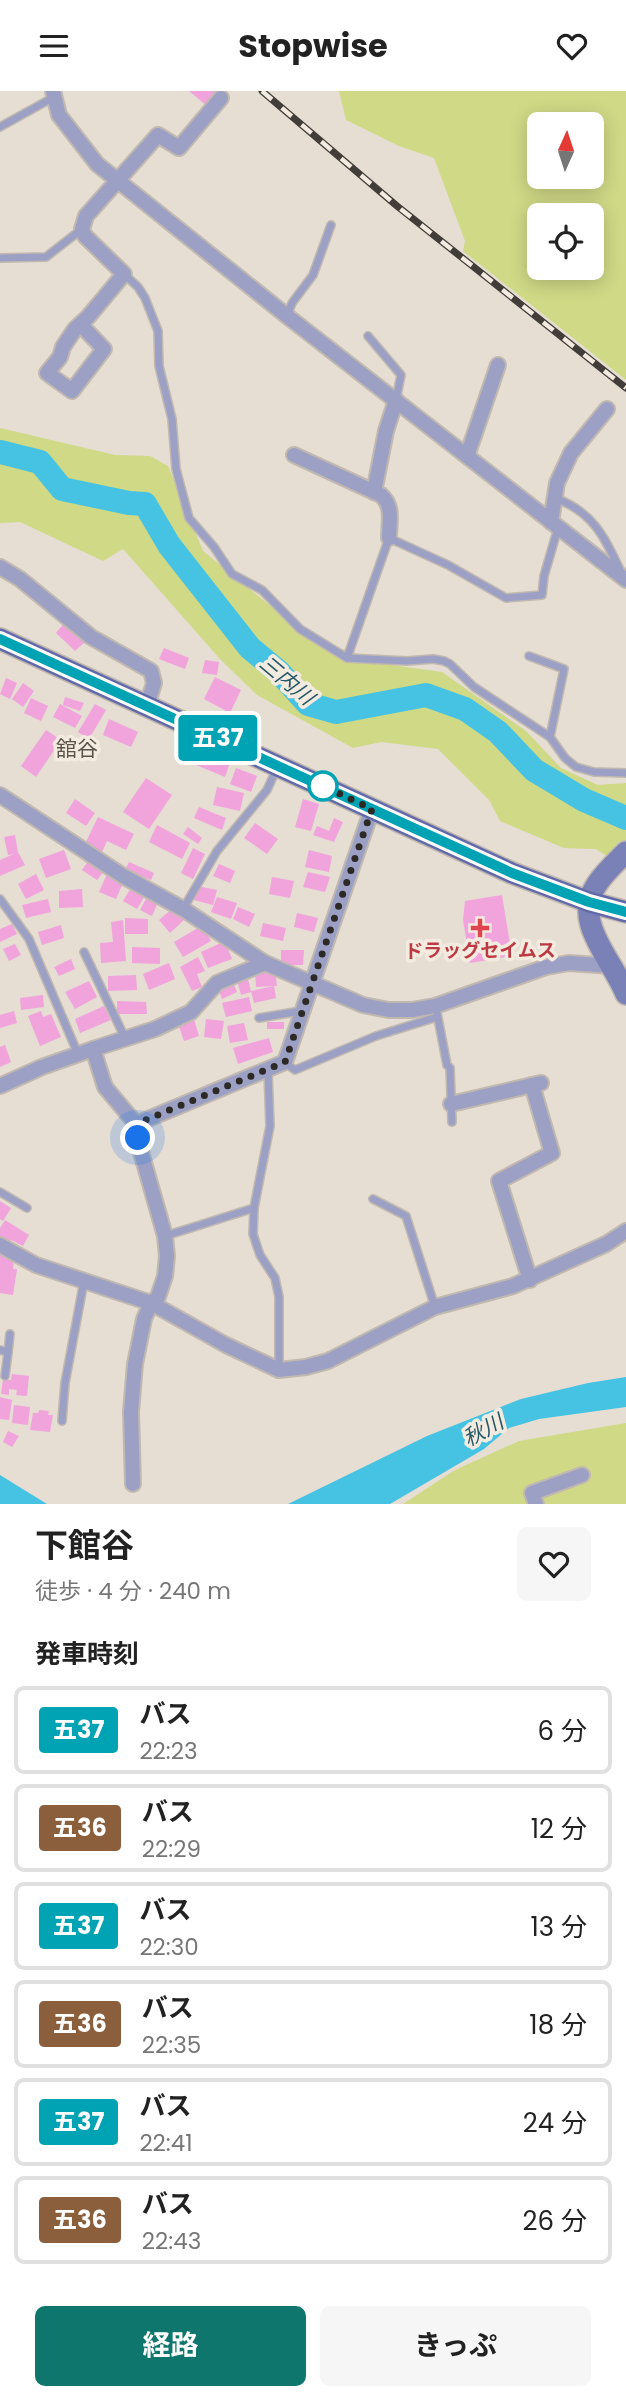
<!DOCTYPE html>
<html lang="ja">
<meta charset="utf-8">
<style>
body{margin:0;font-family:Poppins,"Noto Sans JP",sans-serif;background:#f6f6f6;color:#222;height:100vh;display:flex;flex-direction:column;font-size:26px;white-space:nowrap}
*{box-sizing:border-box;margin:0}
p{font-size:23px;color:#767676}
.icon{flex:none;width:38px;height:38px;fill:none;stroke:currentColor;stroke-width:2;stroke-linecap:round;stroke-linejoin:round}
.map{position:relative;height:1413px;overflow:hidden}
.side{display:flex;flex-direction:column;background:#fff;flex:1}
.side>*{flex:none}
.badge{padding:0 14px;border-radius:5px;font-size:24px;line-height:46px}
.needle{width:46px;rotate:3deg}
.buttons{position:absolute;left:527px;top:21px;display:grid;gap:14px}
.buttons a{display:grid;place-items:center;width:77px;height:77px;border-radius:10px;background:#fff;box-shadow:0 4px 18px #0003;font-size:35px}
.you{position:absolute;width:35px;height:35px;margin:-18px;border:5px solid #fff;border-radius:50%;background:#1a73e8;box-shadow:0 0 0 10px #1a73e833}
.map>.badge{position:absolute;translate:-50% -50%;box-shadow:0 0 0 4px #fff}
h2{padding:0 35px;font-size:26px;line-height:63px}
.round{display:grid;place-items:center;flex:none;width:74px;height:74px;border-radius:10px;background:#f6f6f6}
.overview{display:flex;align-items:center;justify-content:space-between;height:119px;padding:0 35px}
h1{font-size:33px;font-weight:700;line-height:52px}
.button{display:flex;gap:14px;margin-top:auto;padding:14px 35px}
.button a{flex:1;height:80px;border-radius:10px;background:#0f766e;color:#fff;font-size:28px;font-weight:700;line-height:80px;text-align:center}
.button a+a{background:#f6f6f6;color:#222}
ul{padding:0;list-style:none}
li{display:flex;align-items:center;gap:21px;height:88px;margin:0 14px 10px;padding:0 21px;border:4px solid #e0e0e0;border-radius:10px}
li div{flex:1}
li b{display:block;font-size:26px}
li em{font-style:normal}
li .badge{min-width:77px;font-weight:700;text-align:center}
header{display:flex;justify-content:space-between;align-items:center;height:91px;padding:0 35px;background:#fff;font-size:32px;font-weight:700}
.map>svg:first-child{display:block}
</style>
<header><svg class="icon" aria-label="menu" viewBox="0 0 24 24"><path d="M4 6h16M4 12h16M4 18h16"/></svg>Stopwise<svg class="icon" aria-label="heart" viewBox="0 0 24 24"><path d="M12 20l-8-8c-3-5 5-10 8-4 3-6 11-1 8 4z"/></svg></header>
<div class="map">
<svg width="626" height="1413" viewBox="0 0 626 1413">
<rect width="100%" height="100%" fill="#e6ddd3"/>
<g fill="#d0d986" fill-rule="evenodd">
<path d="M 339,0 L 626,0 L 626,289 L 463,160 L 465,150 L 434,67 L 399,55 L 346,29 ZM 592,33 L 592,86 L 539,86 L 539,33 ZM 592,124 L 592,177 L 539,177 L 539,124 Z"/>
<path d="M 0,337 L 115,364 L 150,365 L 168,375 L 203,460 L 309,546 L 385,573 L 442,581 L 526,640 L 561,677 L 598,694 L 626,692 L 626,778 L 596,758 L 564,757 L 500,730 L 489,709 L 438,658 L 381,651 L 353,657 L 257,604 L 220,568 L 123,458 L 103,470 L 20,431 L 0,432 Z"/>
<path d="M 626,1332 L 626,1413 L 403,1413 L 455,1379 L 519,1350 Z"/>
</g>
<g fill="#46c3e3">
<path d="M 626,1286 L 626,1316 L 539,1328 L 509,1337 L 484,1358 L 390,1413 L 288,1413 L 427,1345 L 521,1308 L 588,1292 Z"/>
<path d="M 0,1384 L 47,1413 L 0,1413 Z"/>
</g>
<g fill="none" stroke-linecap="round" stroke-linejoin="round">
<path stroke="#46c3e3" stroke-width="24" d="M 0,361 L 40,371 L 62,398 L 129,412 L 145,413 L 169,454 L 250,557 L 279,581 L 308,613 L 336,621 L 426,604 L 465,618 L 498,641 L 534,679 L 584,709 L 626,727"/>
</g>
<g fill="#f1a3dc">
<path d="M 189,0 L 220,0 L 207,15 Z"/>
<path d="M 65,531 L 86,550 L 75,560 L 56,542 Z"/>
<path d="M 164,557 L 189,567 L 185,578 L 159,568 Z"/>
<path d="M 205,569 L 219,571 L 217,584 L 202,582 Z"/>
<path d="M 215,586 L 241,599 L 230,622 L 204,608 Z"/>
<path d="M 6,587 L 17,592 L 10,608 L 0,603 Z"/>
<path d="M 23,592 L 34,600 L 23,616 L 12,608 Z"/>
<path d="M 65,606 L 84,612 L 80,620 L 63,614 Z"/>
<path d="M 31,607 L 48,615 L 41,630 L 24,622 Z"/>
<path d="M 60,613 L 82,625 L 75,637 L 53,626 Z"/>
<path d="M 95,613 L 106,619 L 89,648 L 78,641 Z"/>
<path d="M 109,628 L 138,641 L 131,656 L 103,644 Z"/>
<path d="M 46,639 L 61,649 L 36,686 L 21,675 Z"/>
<path d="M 203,658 L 231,669 L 225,686 L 196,674 Z"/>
<path d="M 236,677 L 257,685 L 251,701 L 230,693 Z"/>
<path d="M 146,687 L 172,704 L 149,738 L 123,721 Z"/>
<path d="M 217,696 L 244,702 L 240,720 L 213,714 Z"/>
<path d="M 75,708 L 95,722 L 86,735 L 66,722 Z"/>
<path d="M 303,708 L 319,713 L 311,740 L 295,736 Z"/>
<path d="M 199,716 L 226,727 L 222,739 L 194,727 Z"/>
<path d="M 98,726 L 134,743 L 126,759 L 107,750 L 102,761 L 85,753 Z"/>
<path d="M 334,727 L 343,731 L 334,751 L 313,744 L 317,735 L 329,740 Z"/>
<path d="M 255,732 L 278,748 L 267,763 L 244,747 Z"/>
<path d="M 157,734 L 190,752 L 182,768 L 149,751 Z"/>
<path d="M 188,736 L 202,747 L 198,753 L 183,743 Z"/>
<path d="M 15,744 L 18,761 L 25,774 L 0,785 L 0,769 L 14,763 L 8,764 L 4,746 Z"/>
<path d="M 193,757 L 205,763 L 193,788 L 181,782 Z"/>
<path d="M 64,759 L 71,778 L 46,787 L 39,768 Z"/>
<path d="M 309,759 L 332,765 L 329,781 L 305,776 Z"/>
<path d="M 91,766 L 107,777 L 97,789 L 82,779 Z"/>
<path d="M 129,771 L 154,782 L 151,789 L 125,779 Z"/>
<path d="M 219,773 L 235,780 L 230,792 L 213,785 Z"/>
<path d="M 308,781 L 330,786 L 325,801 L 303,796 Z"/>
<path d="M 36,783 L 44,799 L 26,808 L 18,793 Z"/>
<path d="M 107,783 L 124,790 L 116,808 L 99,801 Z"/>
<path d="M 272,786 L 294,790 L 290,807 L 269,803 Z"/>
<path d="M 132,795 L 146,803 L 137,818 L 123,810 Z"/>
<path d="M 197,795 L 217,799 L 213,814 L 194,809 Z"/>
<path d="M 82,798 L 83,816 L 59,817 L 59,800 Z"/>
<path d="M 148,804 L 159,809 L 152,825 L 140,819 Z"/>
<path d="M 502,804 L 512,865 L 470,872 L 463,829 L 465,810 Z"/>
<path d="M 217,806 L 237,812 L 231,828 L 211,821 Z"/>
<path d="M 48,808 L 51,821 L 26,827 L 22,814 Z"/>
<path d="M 238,816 L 255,823 L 249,836 L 233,828 Z"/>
<path d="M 173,817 L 184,829 L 170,842 L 159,829 Z"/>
<path d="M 297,822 L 318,827 L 314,841 L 294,836 Z"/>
<path d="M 125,827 L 148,828 L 148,843 L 125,843 Z"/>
<path d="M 123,829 L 126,870 L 101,872 L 100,852 L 113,851 L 111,831 Z"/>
<path d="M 263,832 L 286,837 L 283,850 L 260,845 Z"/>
<path d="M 12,833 L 17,843 L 0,851 L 0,838 Z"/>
<path d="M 61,834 L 64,847 L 42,854 L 38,841 Z"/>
<path d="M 203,834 L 211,850 L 183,866 L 174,851 Z"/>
<path d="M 225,850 L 232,868 L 208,877 L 201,861 Z"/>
<path d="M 15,853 L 21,864 L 9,870 L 3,858 Z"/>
<path d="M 132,856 L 160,857 L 160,873 L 132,872 Z"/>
<path d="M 281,859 L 304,859 L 303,874 L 281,874 Z"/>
<path d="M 198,866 L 205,880 L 197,883 L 202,896 L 192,900 L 180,876 Z"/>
<path d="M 71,868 L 75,878 L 59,885 L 54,876 Z"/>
<path d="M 169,872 L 175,888 L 149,899 L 143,883 Z"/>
<path d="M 275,878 L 277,895 L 256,896 L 255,881 Z"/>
<path d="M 247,883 L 251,901 L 241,904 L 236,885 Z"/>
<path d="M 136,884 L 137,899 L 108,900 L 108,885 Z"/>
<path d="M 232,889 L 237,901 L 222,908 L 217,894 Z"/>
<path d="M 89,890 L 97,906 L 75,918 L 65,901 Z"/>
<path d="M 274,895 L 276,907 L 254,912 L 251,900 Z"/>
<path d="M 43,904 L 44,916 L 21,919 L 20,907 Z"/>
<path d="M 249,906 L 252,920 L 226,926 L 222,912 Z"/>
<path d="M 117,910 L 146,911 L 147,923 L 117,923 Z"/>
<path d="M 104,915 L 111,929 L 80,942 L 75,928 Z"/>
<path d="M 14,920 L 17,932 L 0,937 L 0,924 Z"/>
<path d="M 41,920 L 43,926 L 51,923 L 61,946 L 40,955 L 28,925 Z"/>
<path d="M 193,925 L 199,945 L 184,950 L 177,930 Z"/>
<path d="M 206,928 L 224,930 L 221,948 L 204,946 Z"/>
<rect x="267" y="931" width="17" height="7"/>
<path d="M 244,932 L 248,949 L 230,952 L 227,935 Z"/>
<path d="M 269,947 L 273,961 L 238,973 L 233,957 Z"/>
<path d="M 5,954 L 11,971 L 0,976 L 0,956 Z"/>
<path d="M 0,1110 L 11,1117 L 3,1130 L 0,1128 Z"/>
<path d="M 5,1129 L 29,1144 L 23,1155 L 11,1149 L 9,1152 L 0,1147 L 0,1137 Z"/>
<path d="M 0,1161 L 14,1168 L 13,1178 L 17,1178 L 13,1204 L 0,1202 Z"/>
<path d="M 12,1283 L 29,1285 L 27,1305 L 16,1304 L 17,1299 L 9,1298 L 9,1304 L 1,1303 L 3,1288 L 11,1289 Z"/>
<path d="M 0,1306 L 12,1309 L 9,1329 L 0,1328 Z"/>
<path d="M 14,1314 L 30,1316 L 28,1334 L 12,1332 Z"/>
<path d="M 39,1319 L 49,1320 L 48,1324 L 53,1324 L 50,1341 L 30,1339 L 33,1322 L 38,1322 Z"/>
<path d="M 8,1340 L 19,1345 L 12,1356 L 3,1351 Z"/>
</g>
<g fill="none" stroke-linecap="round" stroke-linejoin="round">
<defs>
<g id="lane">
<path d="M 0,36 L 54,6"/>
<path d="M 0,167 L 46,166 L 82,138"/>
<path d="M 124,183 L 138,196 L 145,207 L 158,240 L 159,275 L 172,328 L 176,378 L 189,427 L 214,456 L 232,483 L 262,499 L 300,538 L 347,567 L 407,570 L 433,568 L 444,570 L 450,573 L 474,596 L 550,646 L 565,667 L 576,676 L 594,681 L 626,682"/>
<path d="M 287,225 L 292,212 L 313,184 L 331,134"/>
<path d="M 368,245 L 401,284 L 396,309"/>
<path d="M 555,407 C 593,421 604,445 621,481"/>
<path d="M 529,565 L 564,578 L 550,646"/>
<path d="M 347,567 L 389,447 L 448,474 L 506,507 L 542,504 L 544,485 L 558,437"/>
<path d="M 0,808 L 29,848 L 78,963"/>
<path d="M 183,818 L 217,760 L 267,699 L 277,677"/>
<path d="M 84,861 L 125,947"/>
<path d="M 437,922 L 447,974 L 450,977 L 452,1031"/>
<path d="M 259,927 L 301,920"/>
<path d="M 285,972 L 295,979 L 376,945 L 437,926"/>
<path d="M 268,980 L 270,1035 L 254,1117 L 253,1143 L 260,1164 L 275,1187 L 279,1206 L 279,1278"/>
<path d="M 0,1101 L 27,1117"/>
<path d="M 373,1108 L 406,1125 L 435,1216"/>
<path d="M 165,1145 L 254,1117"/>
<path d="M 0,1259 L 8,1261 L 5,1285"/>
<path d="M 8,1261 L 10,1243"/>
<path d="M 62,1330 L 65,1292 L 84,1190"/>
</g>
<g id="street">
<path d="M 53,0 L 59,24 L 97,73 L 287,225 L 626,489"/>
<path d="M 80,233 L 104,258 L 72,300 L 47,282 L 60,266 L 63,256 L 75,238 L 88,226 L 124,183 L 85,145 L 82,138 L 86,125 L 158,44 L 179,57 L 221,7"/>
<path d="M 294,364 L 381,404 C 394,415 389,431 389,447"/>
<path d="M 467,365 L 498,274"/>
<path d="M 374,401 L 386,340 L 396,309"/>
<path d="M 551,431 L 557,392 L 571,362 L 607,318"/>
<path d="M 0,476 L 20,488 L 91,546 L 151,580 L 154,592 L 147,615"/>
<path d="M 0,704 L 123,785 L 183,818 L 265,872 L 363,914 L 389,919 L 412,919 L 435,915 L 546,876 L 569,872 L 612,875"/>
<path d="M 93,958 L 155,938 L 191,921 L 217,892 L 265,872"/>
<path d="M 0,995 L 42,976 L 93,958 L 105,996 L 136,1033 L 141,1061 L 165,1145 L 167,1165 L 165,1185 L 158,1206 L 151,1212 L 144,1228 L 135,1273 L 131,1321 L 133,1393"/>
<path d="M 451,1013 L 541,992"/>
<path d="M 136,1033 L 285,971 L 372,718"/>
<path d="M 0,1154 L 36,1174 L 151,1212 L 226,1254 L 279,1279 L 306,1276 L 328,1270 L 435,1216 L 513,1195 L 606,1153 L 626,1140"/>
<path d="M 530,1189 L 499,1090 L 552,1062 L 532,994"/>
<path d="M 536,1413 L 532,1402 L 582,1384"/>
</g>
<path id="secondary" d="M 626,761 C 616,771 605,781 597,793 C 571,831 613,869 626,903"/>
<path id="primary" d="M 0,548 L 512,782 L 589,811 L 626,821"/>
</defs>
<use href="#lane" stroke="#c1b9b0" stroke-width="10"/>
<use href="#street" stroke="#c1b9b0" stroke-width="18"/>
<use href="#secondary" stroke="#c1b9b0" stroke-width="24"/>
<use href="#primary" stroke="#c1b9b0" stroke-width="24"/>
<use href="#lane" stroke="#9ba0c4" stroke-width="7"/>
<use href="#street" stroke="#9ba0c4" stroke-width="14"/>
<use href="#secondary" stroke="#7a81b6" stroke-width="21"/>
<use href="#primary" stroke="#636aaa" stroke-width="21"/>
<defs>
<path id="rail" d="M 262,0 L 397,115 L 626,297"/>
</defs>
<use href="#rail" stroke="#423d39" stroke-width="7"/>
<use href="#rail" stroke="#f3ebe0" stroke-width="4.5" stroke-dasharray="13" stroke-linecap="butt"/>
</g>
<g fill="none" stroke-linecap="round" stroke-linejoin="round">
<defs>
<path id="line" d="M 0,548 L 512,782 L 589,811 L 626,821"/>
</defs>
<use href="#line" stroke="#fff" stroke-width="16"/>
<use href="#line" stroke="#00a3b4" stroke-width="10"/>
<path stroke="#2d2925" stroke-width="7" stroke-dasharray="0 12.6" d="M 138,1047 L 136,1033 L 285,971 L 372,718 L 323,695"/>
</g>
<circle fill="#fff" stroke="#00a3b4" stroke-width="3.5" cx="323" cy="695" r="14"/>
<path fill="#e0444e" stroke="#f3ebe0" stroke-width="2.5" d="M476.5 826.5h7v7h7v7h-7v7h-7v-7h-7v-7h7z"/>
<g text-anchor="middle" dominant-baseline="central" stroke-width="7" stroke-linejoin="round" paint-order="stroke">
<g font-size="19" font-weight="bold" fill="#be3a42" stroke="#f3ebe0">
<text x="480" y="859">ドラッグセイムス</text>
</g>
<g font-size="21" font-style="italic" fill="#255866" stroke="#f3ebe0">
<text transform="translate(287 589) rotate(40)">三内川</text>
<text transform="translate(483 1339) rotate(-29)">秋川</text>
</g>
<g font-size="21" fill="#5b544b" stroke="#f3ebe0">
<text x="77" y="657">舘谷</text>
</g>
</g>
</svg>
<div class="buttons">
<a><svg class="needle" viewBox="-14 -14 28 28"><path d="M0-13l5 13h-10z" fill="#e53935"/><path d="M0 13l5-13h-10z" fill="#767676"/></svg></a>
<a><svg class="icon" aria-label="locate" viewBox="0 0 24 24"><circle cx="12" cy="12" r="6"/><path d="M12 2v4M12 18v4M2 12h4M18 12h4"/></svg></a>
</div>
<div class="you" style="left:138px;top:1047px"></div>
<b class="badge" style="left:218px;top:647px;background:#00a3b4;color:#fff">五37</b>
</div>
<section class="side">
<div class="overview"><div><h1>下館谷</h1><p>徒歩 · 4 分 · 240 m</p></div><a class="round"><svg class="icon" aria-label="heart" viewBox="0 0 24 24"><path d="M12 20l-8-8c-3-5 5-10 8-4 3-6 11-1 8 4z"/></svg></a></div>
<h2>発車時刻</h2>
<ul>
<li><span class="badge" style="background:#00a3b4;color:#fff">五37</span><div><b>バス</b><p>22:23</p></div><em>6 分</em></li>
<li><span class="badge" style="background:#8b5e3c;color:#fff">五36</span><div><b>バス</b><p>22:29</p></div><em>12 分</em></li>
<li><span class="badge" style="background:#00a3b4;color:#fff">五37</span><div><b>バス</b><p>22:30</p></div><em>13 分</em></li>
<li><span class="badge" style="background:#8b5e3c;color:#fff">五36</span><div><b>バス</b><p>22:35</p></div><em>18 分</em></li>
<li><span class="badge" style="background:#00a3b4;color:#fff">五37</span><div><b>バス</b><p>22:41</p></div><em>24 分</em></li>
<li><span class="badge" style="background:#8b5e3c;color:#fff">五36</span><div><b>バス</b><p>22:43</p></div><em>26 分</em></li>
</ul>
<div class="button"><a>経路</a><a>きっぷ</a></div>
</section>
